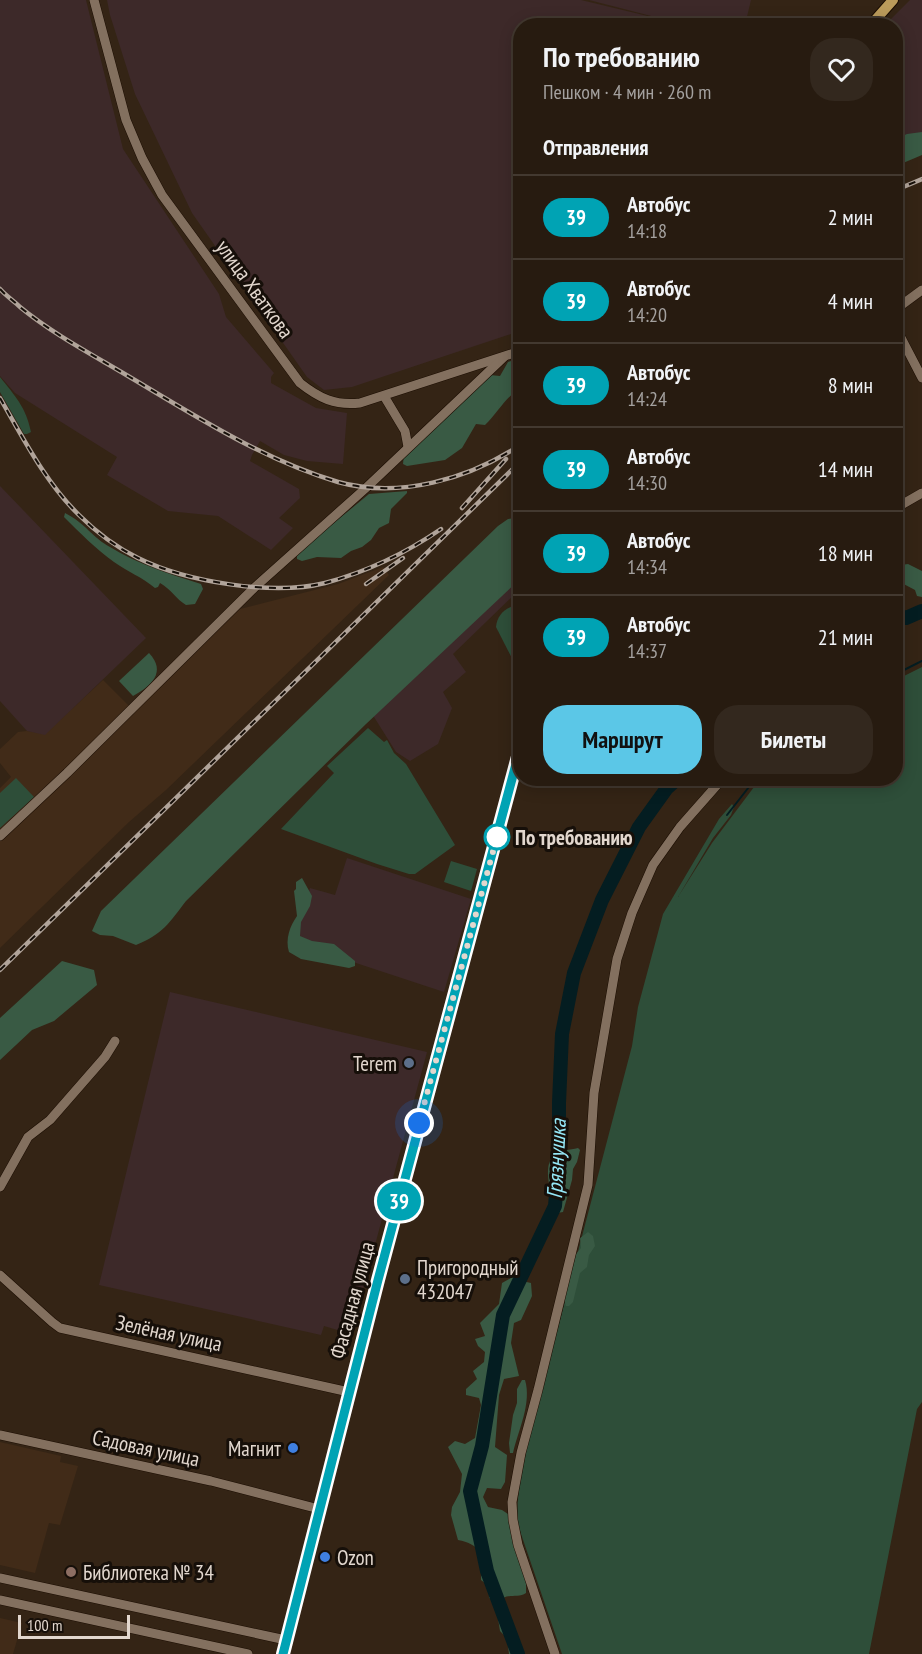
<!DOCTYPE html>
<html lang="ru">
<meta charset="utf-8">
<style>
body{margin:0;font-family:"PT Sans Narrow",sans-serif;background:#33281e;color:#f1f3f6;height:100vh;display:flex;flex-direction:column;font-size:22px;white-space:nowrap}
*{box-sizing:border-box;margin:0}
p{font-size:20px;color:#a4a19f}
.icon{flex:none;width:33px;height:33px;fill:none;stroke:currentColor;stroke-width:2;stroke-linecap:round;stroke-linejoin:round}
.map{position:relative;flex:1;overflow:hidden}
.side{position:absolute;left:513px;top:18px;width:390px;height:768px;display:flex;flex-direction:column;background:#271b10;border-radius:24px;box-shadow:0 3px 15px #0003,0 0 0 2px #433930}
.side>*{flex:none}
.badge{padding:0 12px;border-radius:20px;font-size:21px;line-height:39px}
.scale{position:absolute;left:18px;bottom:15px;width:112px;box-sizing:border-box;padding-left:6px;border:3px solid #e2d7ce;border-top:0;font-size:16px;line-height:21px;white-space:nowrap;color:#e2d7ce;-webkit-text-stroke:4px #160f09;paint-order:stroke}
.you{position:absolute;width:30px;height:30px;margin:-15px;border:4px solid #fff;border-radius:50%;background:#1a73e8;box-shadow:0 0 0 9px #1a73e833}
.map>.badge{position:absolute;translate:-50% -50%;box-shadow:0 0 0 3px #fff}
h2{padding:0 30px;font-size:22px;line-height:54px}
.round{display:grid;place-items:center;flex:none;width:63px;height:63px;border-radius:24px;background:#33281e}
.headline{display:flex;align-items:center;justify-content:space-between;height:102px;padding:0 30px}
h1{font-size:28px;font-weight:700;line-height:45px}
.cta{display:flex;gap:12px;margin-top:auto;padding:12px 30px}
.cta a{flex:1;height:69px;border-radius:24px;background:#5bc7e7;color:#111;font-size:24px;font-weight:700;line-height:69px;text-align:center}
.cta a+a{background:#33281e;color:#f1f3f6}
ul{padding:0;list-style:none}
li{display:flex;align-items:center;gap:18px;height:84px;padding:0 30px;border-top:2px solid #433930}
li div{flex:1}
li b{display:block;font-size:22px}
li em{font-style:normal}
li .badge{min-width:66px;font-weight:700;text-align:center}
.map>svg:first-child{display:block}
</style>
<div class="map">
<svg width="922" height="1654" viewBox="0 0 922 1654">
<rect width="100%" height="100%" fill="#342415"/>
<g fill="#412b18">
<path d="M 383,567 L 389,575 L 166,790 L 129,822 L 0,948 L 0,788 L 11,777 L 0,763 L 0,749 L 18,732 L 27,731 L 45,734 L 103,680 L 134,711 L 240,609 L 338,584 Z"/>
<path d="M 0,1442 L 61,1456 L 60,1462 L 78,1466 L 60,1525 L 49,1523 L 35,1573 L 0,1565 Z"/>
<path d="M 0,1618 L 22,1623 L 13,1654 L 0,1654 Z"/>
</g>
<g fill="#3d2929">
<path d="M 0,0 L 86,0 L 123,149 L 219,294 L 226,317 L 274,373 L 271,377 L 271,383 L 316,408 L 347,413 L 343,464 L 307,461 L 284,455 L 260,441 L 252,455 L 250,461 L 299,489 L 300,498 L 279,518 L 293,528 L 271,550 L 218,516 L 168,511 L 107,475 L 117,457 L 15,393 L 0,376 Z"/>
<path d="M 107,0 L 581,0 L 685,25 L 520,26 L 520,331 L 352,387 L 324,390 L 307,377 L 192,213 L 135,94 L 110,15 Z"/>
<path d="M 589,0 L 751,0 L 745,25 L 690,26 Z"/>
<path d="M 910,0 L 922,0 L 922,137 L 896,147 L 896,26 L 884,26 Z"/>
<path d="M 0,486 L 146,638 L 45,735 L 27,731 L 0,701 Z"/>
<path d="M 520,565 L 520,589 L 453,654 L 466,672 L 443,692 L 452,708 L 438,744 L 410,761 L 396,752 L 369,709 Z"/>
<path d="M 347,858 L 471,899 L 444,992 L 356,963 L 295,934 L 310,888 L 335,895 Z"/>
<path d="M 170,992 L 427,1052 L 351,1334 L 324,1326 L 321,1335 L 99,1285 Z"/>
</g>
<g fill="#2e4e39">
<path d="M 0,377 C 15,396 26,407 31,432 L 27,434 L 24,434 L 0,392 Z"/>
<path d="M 516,605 L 520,606 L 520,674 L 496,627 C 497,615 505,608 516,605 Z"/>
<path d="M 922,667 L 922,1402 L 917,1409 L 869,1654 L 562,1654 L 518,1525 C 515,1497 523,1469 528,1442 L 632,1046 L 638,1007 L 663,914 L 719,819 L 732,804 L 734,807 L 731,815 L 713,838 L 678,897 L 712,843 L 760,779 L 896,778 L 896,680 Z"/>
<path d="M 368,728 L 384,742 L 387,740 L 394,753 L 406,764 L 455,845 L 415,874 L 409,874 L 377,864 L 281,829 L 334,773 L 327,766 Z"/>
<path d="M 16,778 L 34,797 L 0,828 L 0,793 Z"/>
<path d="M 451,861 L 477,869 L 471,891 L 444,882 Z"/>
</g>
<g fill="#395a44">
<path d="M 922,132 L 922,155 L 896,166 L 896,139 L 907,134 Z"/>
<path d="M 520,358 L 520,389 C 505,397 498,413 485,425 L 476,424 L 462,448 L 445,460 L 407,466 L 403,464 L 404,454 L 490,375 L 500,376 L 508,362 Z"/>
<path d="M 407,491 L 407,493 L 391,509 L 389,523 L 379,528 L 371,540 L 362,547 L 351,551 L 341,558 L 317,557 L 302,561 L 297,559 L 297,556 L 300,551 L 369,494 Z"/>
<path d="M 65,513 C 85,523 93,538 110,547 C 137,564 170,574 201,584 L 203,589 L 195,604 L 186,605 C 176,599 171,589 160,583 L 158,587 L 155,588 C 142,577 128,572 114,562 C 96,549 80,533 64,517 Z"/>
<path d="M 515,518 L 520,520 L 520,579 L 366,724 L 186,901 C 170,922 162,935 136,945 L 113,936 L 100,935 L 92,931 L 101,911 L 498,526 L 508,519 Z"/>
<path d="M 908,564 L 922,571 L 922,597 L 917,596 L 915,590 L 896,580 L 896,569 L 901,565 Z"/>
<path d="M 149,653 C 167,672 151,686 133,696 L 119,681 Z"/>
<path d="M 302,878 L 312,896 L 310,906 L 301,922 L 300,936 L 312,941 L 334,944 L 355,961 L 355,966 L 349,968 L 301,959 L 289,952 C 285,939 290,926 297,916 L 294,891 L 296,889 L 296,882 Z"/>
<path d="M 62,961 L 94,970 L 97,985 L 54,1021 L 32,1030 L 0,1060 L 0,1018 Z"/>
<path d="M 578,1148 L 580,1150 L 577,1162 L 573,1169 L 572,1180 L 563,1212 L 557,1213 C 553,1199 540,1166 555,1154 C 560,1150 570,1150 578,1148 Z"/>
<path d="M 588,1232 L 593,1236 L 595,1246 L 589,1255 L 587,1267 L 580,1273 L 573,1302 L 569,1306 L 566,1306 L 564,1300 L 576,1254 L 581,1248 L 580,1238 Z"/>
<path d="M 518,1265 L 522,1281 L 531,1283 L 532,1296 L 521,1320 L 514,1323 L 511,1343 L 519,1376 L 504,1379 L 499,1395 L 495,1447 L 507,1455 L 505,1482 L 501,1489 L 487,1488 L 483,1497 L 488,1507 L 502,1510 L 508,1514 L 515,1549 L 526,1581 L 526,1593 C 519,1598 511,1594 503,1598 C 504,1617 517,1636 523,1654 L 509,1654 L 507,1638 L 500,1631 L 495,1600 L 489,1598 C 491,1589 488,1585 481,1580 L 481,1576 L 486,1572 C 481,1552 479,1544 458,1540 L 451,1515 L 452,1507 L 460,1492 L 462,1474 L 448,1447 L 455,1441 L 465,1444 L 475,1438 L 481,1405 L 479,1398 L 466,1395 L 466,1389 L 477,1379 L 473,1371 L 484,1362 L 485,1352 L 478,1346 L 475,1339 L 485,1336 L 480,1323 L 499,1304 L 502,1283 L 511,1278 L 510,1267 Z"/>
<path d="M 522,1380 L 525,1380 C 532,1403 518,1431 513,1453 L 510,1453 L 509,1443 L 513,1415 L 517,1403 L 517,1389 Z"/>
</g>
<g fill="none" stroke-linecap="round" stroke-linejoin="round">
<g stroke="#041d21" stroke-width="2">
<path d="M 896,674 L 922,661"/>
<path d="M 727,815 L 756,778"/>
</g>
<g stroke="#041d21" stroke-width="14">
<path d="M 896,618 L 901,616 L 906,618 L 922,611"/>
<path d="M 518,1654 L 487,1571 L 470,1491 L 482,1446 L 503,1315 L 555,1206 L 559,1159 L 559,1103 L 562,1034 L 574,973 L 602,900 L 639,827 L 667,788 L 678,778"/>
</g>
<defs>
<g id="minor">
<path d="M 94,0 L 126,120 L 142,158 L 162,195 L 300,383 C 319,398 335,406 360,403 L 520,351"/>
<path d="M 896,309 L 922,290"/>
<path d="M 896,328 L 922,378"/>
<path d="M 384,396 L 405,431 L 408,447"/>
<path d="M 896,508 L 922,493"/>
<path d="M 0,836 L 67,773 L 254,588 L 367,487 L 504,357"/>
<path d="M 0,1187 L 28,1137 L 50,1120 L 105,1057 L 115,1041"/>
<path d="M 0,1275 L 52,1322 L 60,1328 L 349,1392"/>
<path d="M 0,1435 L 211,1481 L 319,1509"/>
<path d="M 0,1578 L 286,1640"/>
<path d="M 0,1600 L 248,1654"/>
<path d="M 555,1654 L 518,1545 L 513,1520 L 512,1502 L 521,1453 L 538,1390 L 588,1185 L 594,1093 L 617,959 L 632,913 L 653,865 L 680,827 L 717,785 L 720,778"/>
</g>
<g id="major">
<path d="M 870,26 L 893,0"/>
<path d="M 283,1654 C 358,1351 439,1050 520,749"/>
</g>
</defs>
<use href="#minor" stroke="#1b0d02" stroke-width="10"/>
<use href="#major" stroke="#1b0d02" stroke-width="12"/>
<use href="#minor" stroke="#83705f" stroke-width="9"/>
<use href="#major" stroke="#bb9b5b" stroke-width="10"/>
<defs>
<g id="rail">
<path d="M 896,190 L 922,179"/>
<path d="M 0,289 C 6,296 14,301 20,307 C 53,334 91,354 128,376 C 194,415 263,460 338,482 C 399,499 469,479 520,445"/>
<path d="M 0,398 C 23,438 46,483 79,515 C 97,533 116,547 138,558 C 186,582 273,596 325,583 C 366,572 406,553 441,529"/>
<path d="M 462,508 L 506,459"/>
<path d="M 366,584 L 403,558"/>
<path d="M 0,970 L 520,462"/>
</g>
</defs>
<use href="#rail" stroke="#b1a49a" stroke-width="4.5"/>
<use href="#rail" stroke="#160f09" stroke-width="2" stroke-dasharray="7" stroke-linecap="butt"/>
</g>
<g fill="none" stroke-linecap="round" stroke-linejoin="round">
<defs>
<path id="line" d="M 283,1654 L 378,1280 L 520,749"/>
</defs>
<use href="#line" stroke="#fff" stroke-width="14"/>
<use href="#line" stroke="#00a3b4" stroke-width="9"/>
<path stroke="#e2d7ce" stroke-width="6" stroke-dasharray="0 10.8" d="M 419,1123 L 497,837"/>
</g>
<circle fill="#fff" stroke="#00a3b4" stroke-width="3" cx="497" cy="837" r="12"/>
<g fill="#5c6f8a" stroke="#160f09" stroke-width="2">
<circle cx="409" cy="1063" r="6"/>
<circle cx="405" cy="1279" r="6"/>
</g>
<g fill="#3f7fe0" stroke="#160f09" stroke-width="2">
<circle cx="293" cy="1448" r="6"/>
<circle cx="325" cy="1557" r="6"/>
</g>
<circle fill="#8d6e63" stroke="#160f09" stroke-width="2" cx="71" cy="1572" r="6"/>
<g text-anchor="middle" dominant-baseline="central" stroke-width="6" stroke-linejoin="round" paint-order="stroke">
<g font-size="21" fill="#e2d7ce" stroke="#160f09">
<text transform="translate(255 289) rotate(54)">улица Хваткова</text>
<text transform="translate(352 1300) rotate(-75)">Фасадная улица</text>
<text transform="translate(169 1333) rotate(12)">Зелёная улица</text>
<text transform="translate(146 1448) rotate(12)">Садовая улица</text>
</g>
<g font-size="21" font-weight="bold" fill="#e2d7ce" stroke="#160f09" text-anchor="start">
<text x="515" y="837">По требованию</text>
</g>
<g font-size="21" fill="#e2d7ce" stroke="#160f09" text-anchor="start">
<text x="397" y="1063" text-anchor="end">Terem</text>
<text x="417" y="1267">Пригородный<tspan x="417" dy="24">432047</tspan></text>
<text x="281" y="1448" text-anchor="end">Магнит</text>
<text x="337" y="1557">Ozon</text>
<text x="83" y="1572">Библиотека № 34</text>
</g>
<g font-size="22" font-style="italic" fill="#95e7f7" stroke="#160f09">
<text transform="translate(556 1159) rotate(-87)">Грязнушка</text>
</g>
</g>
</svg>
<div class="scale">100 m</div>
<div class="you" style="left:419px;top:1123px"></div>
<b class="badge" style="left:399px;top:1201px;background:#00a3b4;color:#fff">39</b>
<section class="side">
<div class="headline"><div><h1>По требованию</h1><p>Пешком · 4 мин · 260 m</p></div><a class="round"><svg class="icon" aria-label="heart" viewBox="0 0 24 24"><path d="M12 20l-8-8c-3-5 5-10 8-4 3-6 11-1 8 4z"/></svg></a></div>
<h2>Отправления</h2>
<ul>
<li><span class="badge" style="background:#00a3b4;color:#fff">39</span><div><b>Автобус</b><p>14:18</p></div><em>2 мин</em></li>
<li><span class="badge" style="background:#00a3b4;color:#fff">39</span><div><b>Автобус</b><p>14:20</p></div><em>4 мин</em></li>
<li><span class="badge" style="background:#00a3b4;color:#fff">39</span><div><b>Автобус</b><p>14:24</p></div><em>8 мин</em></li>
<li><span class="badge" style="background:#00a3b4;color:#fff">39</span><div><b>Автобус</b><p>14:30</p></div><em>14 мин</em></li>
<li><span class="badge" style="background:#00a3b4;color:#fff">39</span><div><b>Автобус</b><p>14:34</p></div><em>18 мин</em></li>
<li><span class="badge" style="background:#00a3b4;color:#fff">39</span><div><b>Автобус</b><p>14:37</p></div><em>21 мин</em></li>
</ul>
<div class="cta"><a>Маршрут</a><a>Билеты</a></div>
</section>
</div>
